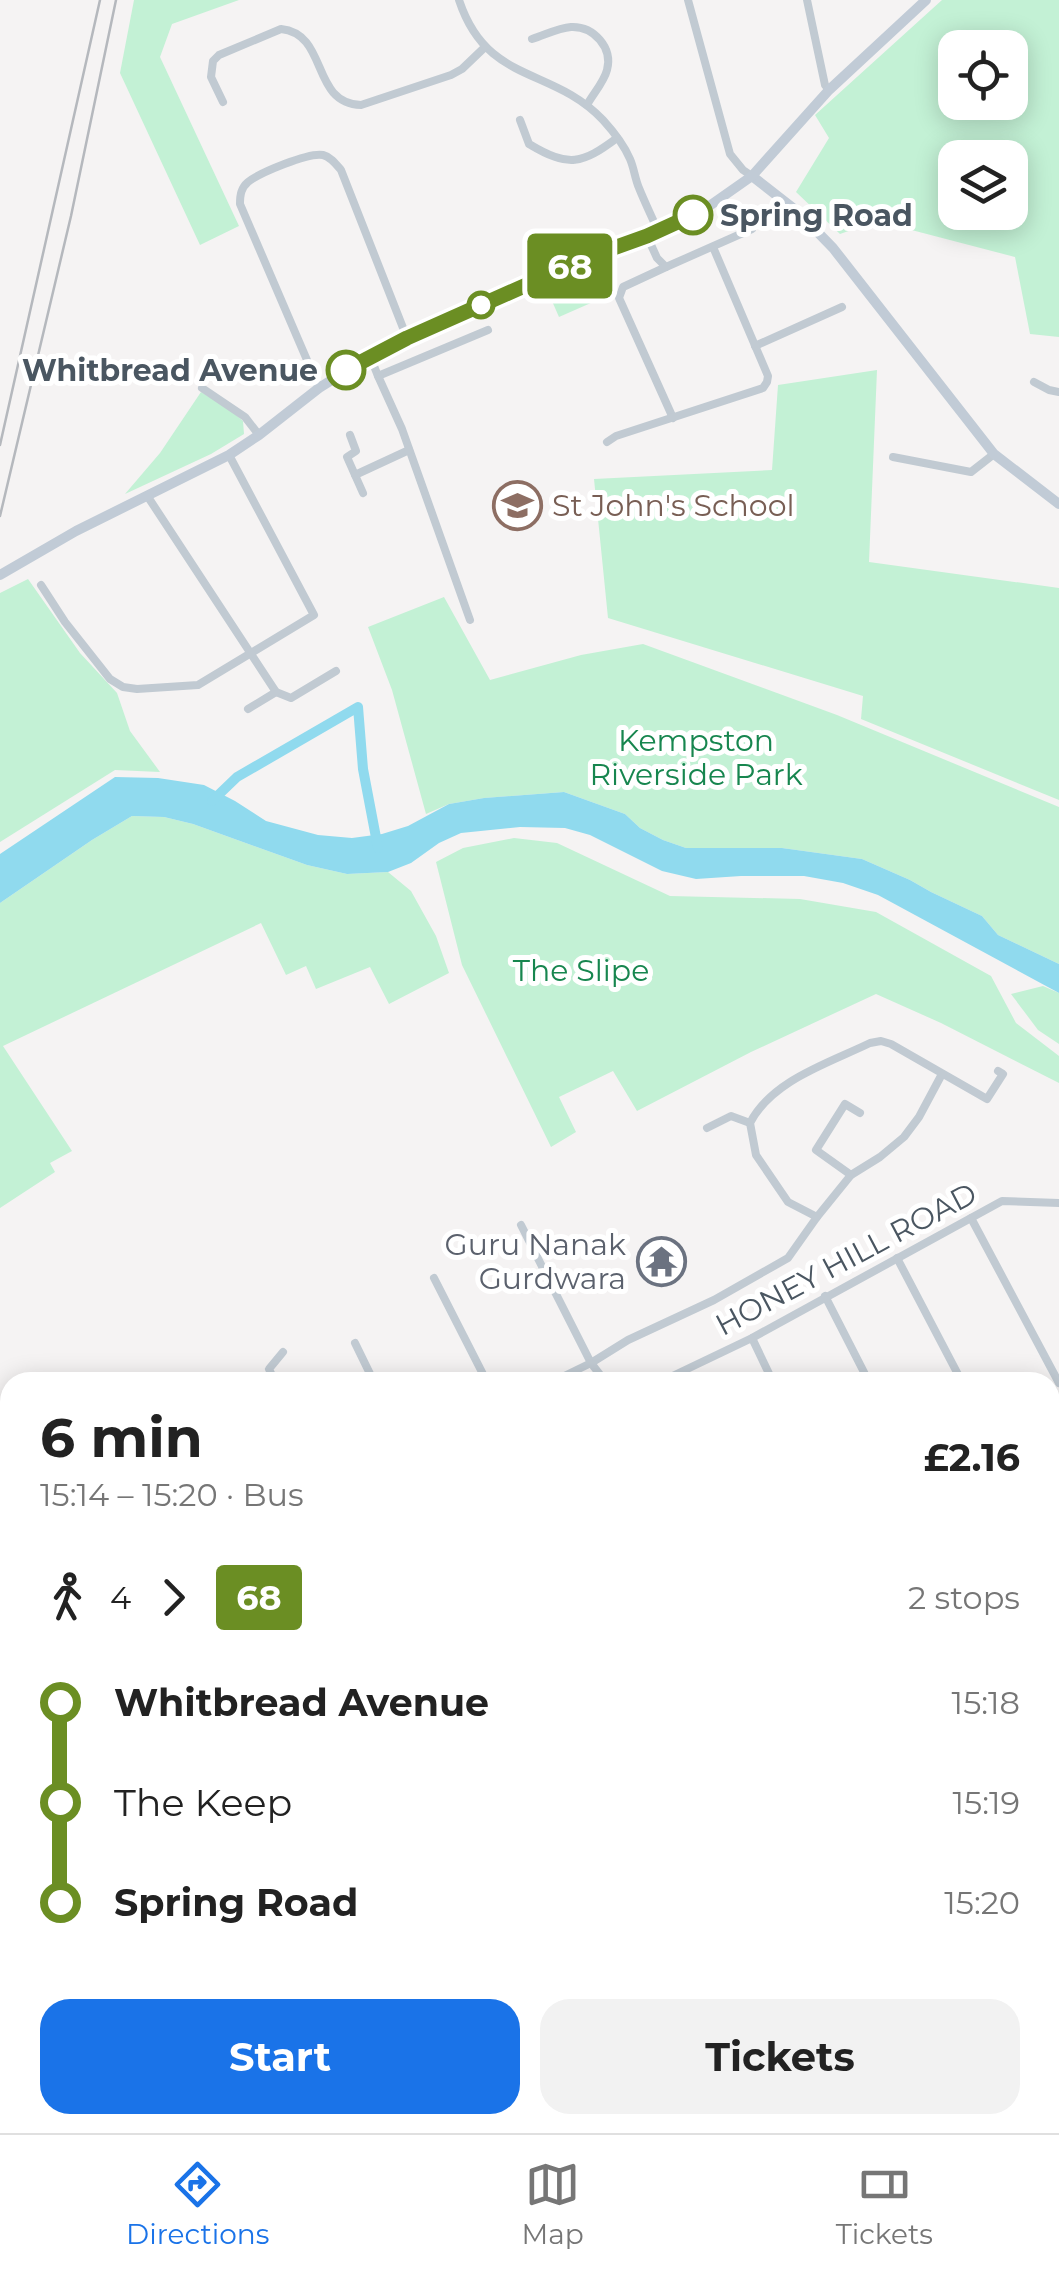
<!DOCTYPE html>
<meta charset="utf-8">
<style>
body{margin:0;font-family:Montserrat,sans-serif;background:#f2f2f2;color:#222;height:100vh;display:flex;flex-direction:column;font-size:38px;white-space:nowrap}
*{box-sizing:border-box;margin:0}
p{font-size:32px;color:#767676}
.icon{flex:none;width:55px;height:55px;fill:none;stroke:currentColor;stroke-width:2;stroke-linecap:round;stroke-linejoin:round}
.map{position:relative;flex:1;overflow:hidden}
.details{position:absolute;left:0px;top:1372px;width:1060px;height:762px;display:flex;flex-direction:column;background:#fff;border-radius:30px 30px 0 0;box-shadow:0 5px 25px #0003}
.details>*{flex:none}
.badge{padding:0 20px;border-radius:8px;font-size:35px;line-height:65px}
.buttons{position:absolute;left:938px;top:30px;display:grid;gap:20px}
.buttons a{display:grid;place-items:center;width:90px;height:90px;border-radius:20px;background:#fff;box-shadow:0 5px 25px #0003;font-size:50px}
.map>.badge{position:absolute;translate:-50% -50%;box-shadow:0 0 0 5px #fff}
.legs{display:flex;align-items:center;gap:15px;height:110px;padding:0 40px;font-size:32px}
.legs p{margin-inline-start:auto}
.overview{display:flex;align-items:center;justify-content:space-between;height:170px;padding:0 40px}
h1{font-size:55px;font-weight:700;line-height:75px}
.primary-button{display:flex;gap:20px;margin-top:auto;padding:20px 40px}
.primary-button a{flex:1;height:115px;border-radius:30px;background:#1a73e8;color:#fff;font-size:40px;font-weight:700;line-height:115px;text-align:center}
.primary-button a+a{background:#f2f2f2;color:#222}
ul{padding:0 40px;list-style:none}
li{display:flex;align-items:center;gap:35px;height:100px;font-size:38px}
li i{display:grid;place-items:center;width:15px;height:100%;margin:0 12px;background:currentColor}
li i::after{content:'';width:25px;height:25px;margin:-12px;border:8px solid;border-radius:50%;background:#fff}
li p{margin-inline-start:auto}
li:first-child i{background:linear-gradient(#0000 50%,currentColor 0)}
li:last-child i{background:linear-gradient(currentColor 50%,#0000 0)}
.menu{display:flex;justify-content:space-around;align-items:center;height:140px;border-top:2px solid #e0e0e0;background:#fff;font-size:28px;color:#767676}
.menu a{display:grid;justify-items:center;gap:5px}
.menu .active{color:#1a73e8}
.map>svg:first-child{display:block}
</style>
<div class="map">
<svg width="1059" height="2133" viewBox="0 0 1059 2133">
<rect width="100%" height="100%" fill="#f5f3f3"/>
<g fill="#c3f1d5" fill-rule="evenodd">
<path d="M 134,0 L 239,0 L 172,24 L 160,57 L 239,226 L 200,245 L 120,73 Z"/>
<path d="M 942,0 L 1059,0 L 1059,337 L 1030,334 L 1015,257 L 877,221 L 840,234 L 796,192 L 829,138 L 815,115 ZM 955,48 L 1010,48 L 1010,102 L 955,102 ZM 955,158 L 1010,158 L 1010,212 L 955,212 Z"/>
<path d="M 598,270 L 609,295 L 559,317 L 548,292 Z"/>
<path d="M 877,370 L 869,562 L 1059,588 L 1059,800 L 861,719 L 863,696 L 608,618 L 594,479 L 772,470 L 778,385 Z"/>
<path d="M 201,392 L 229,409 L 243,421 L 244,434 L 211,454 L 125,494 L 160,453 Z"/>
<path d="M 28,579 L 80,653 L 117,693 L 130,731 L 160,772 L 115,770 L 0,842 L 0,593 Z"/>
<path d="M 444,597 L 490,680 L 581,655 L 643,644 L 837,715 L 1059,807 L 1059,964 L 998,935 L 982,916 L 931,892 L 910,880 L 862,859 L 782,848 L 686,848 L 663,840 L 640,828 L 625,814 L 564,792 L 484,798 L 449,804 L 426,814 L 392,690 L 368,627 Z"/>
<path d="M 132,816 L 164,817 L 193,824 L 307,865 L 347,874 L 388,872 L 411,891 L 436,936 L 449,973 L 389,1004 L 370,967 L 316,989 L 306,966 L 286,975 L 261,923 L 3,1046 L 72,1151 L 50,1163 L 55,1172 L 0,1208 L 0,903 L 92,840 Z"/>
<path d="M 514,838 L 557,843 L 670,896 L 800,899 L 876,912 L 991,976 L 1016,1023 L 1059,1056 L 1059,1083 L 941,1023 L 876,994 L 751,1052 L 637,1111 L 613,1071 L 559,1097 L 576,1132 L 551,1147 L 462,965 L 436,862 L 463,848 Z"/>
<path d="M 1043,986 L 1059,993 L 1059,1044 L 1038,1030 L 1011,994 Z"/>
<path d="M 1059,1962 L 1059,2132 L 824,2133 L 822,2125 L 1050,2125 L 1050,1976 L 1054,1975 L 1052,1963 Z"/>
</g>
<path fill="#90daee" d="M 115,777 L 158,778 L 204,785 L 235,801 L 266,821 L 318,835 L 352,838 L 382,834 L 408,826 L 449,804 L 484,798 L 564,792 L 625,814 L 640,828 L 663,840 L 686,848 L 782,848 L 862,859 L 910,880 L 931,892 L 982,916 L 998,935 L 1059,964 L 1059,993 L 878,895 L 843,883 L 804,876 L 741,876 L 696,879 L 662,871 L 590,835 L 565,828 L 520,827 L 461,833 L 439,843 L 411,863 L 388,872 L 347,874 L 307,865 L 193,824 L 164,817 L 132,816 L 92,840 L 0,903 L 0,854 Z"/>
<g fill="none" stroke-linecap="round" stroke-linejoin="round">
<path stroke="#90daee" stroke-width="10" d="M 212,801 L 237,777 L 358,707 L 363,769 L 378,848"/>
<g stroke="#c1cad2" stroke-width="8">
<path d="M 459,0 C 487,85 552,66 603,120 C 613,131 624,145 630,159 C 634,168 635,179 639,188 C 645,203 652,217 658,231"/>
<path d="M 688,0 L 730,154 L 743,170 L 752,176"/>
<path d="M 807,0 L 825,85 L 829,90"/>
<path d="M 532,39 C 545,35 558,28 571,27 C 594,26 613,48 607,70 C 604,82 593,94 587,105"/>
<path d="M 223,102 L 211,77 L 213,61 L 219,55 L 281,29 C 329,34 310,103 361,105 L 451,75 L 462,69 L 485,47"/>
<path d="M 520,120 L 529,144 C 569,168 582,164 617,138"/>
<path d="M 647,236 L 657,258 L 666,267 L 752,229"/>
<path d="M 666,267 L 623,287 L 619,298 L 673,418"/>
<path d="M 755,346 L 842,307"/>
<path d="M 370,356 L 378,376 L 488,330"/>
<path d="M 378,376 L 402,429 L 470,620"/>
<path d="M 1034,382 L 1049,390 L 1059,392"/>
<path d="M 202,388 L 245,417 L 259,435"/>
<path d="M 319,388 L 240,204 C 240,195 241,188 248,182 C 259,173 309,152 323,155 C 331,157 336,164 341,170 L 407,338"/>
<path d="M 350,435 L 356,451 L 347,457 L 363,493"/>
<path d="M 607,442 L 616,436 L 763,388 L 767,382 L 768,376 L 713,247"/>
<path d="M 893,457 L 971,472 L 994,454"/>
<path d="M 355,475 L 409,450"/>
<path d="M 148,497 L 276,692 L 291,698 L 336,671"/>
<path d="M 41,585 L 65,622 L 110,679 L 123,687 L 137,689 L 198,685 L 314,615 L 229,455"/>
<path d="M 248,709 L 276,692"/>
<path d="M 707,1128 L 731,1116 L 750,1123"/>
<path d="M 851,1175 L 816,1150 L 845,1104 L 860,1113"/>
<path d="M 817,1217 L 788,1202 L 756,1155 L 750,1123 C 772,1080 829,1063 870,1043 L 881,1041 L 891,1044 L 987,1099 L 1003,1074 L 998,1071"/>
<path d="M 971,1218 L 1059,1383"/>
<path d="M 521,1225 L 591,1363 L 628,1340 L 714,1300 L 788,1258 L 817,1217 L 851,1175 L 880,1157 L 904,1137 L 919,1117 L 942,1074"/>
<path d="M 897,1258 L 962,1382"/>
<path d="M 434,1278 L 487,1382"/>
<path d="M 825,1296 L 869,1382"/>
<path d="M 752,1338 L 773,1382"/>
<path d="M 355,1343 L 374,1382"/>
<path d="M 601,1376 L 620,1382"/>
<path d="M 275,1382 L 269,1369 L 283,1352"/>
<path d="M 552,1382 L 591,1363 L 601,1376"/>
<path d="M 660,1382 L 752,1338 L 1002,1201 L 1059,1203"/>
<path d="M 1050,1447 L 1059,1446"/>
<path d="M 1050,1559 L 1050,1582"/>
<path d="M 1050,1635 L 1056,1636"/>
<path d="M 1050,1787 L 1059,1785"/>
<path d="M 227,2125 L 229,2133"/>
<path d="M 327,2125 L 335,2133"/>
<path d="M 748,2125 L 750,2133"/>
<path d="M 625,2133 L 652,2125"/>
</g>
<g stroke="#c1cbd6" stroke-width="10">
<path d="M 752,176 L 798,212 L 833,248 L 994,454 L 1059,504"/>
<path d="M 0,575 L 76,531 L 229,455 L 259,435 L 319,388 L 370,356 L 594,255 L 647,236 L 705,209 L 752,176 L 829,90 L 926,0"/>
<path d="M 0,1647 L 10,1644"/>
</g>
<g stroke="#b5b8bd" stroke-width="2.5">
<path d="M 0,445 L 100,0"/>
<path d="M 0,516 L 71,216 L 116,0"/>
<path d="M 0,1822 L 10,1859"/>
<path d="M 0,1859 L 10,1891"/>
<path d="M 0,1914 L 10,1947"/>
<path d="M 81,2125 L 85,2133"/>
<path d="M 98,2125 L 101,2133"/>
</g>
</g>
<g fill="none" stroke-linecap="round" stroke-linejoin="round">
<defs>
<path id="line-1" d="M 346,370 L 407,338 L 594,255 L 647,236 L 693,215"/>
</defs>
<use href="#line-1" stroke="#fff" stroke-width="22"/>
<use href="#line-1" stroke="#6b8e23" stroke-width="15"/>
</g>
<defs>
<symbol id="school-ring" viewBox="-11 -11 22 22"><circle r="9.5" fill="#fff" stroke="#8d6e63" stroke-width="1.5"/><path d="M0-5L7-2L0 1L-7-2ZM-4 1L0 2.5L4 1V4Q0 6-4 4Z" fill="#8d6e63"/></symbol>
<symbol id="temple-ring" viewBox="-11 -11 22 22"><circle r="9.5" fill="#fff" stroke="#6b7280" stroke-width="1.5"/><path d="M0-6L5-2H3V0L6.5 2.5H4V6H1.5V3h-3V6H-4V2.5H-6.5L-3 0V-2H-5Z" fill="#6b7280"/></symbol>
</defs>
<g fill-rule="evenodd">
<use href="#school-ring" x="490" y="478" width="55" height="55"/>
<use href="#temple-ring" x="634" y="1234" width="55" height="55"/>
</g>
<g fill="#fff" stroke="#6b8e23" stroke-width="5">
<circle cx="693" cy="215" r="18"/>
<circle cx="481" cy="305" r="12"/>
<circle cx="346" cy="370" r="18"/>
</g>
<g text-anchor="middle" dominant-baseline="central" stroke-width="10" stroke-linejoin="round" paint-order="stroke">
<g font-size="30" font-weight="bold" fill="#4a5661" stroke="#fff" text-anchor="start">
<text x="720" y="215">Spring Road</text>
<text x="318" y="370" text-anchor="end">Whitbread Avenue</text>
</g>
<g font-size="30" fill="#785e54" stroke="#fff" text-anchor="start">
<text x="552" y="505">St John's School</text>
</g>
<g font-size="30" fill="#17864f" stroke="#fff">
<text x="696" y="740">Kempston<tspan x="696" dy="34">Riverside Park</tspan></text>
<text x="581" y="970">The Slipe</text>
</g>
<g font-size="30" fill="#5b616d" stroke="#fff" text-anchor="end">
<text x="626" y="1244">Guru Nanak<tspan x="626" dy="34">Gurdwara</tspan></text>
</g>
<g font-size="30" fill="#4a5661" stroke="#fff">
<text transform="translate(846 1259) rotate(-28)">HONEY HILL ROAD</text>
</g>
</g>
</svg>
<div class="buttons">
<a><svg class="icon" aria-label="locate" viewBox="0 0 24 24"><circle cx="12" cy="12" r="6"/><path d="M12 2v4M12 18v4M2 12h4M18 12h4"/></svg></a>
<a><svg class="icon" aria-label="layers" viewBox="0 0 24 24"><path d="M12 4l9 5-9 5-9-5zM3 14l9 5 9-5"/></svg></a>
</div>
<b class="badge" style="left:570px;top:266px;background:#6b8e23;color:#fff">68</b>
<section class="details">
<div class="overview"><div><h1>6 min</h1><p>15:14 – 15:20 · Bus</p></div><b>£2.16</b></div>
<div class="legs"><svg class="icon" aria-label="walk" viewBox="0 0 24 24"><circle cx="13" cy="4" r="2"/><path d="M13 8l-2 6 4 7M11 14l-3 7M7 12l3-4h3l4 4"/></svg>4<svg class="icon" aria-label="forward" viewBox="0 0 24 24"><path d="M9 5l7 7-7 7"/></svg><b class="badge" style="background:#6b8e23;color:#fff">68</b><p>2 stops</p></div>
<ul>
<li><i style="color:#6b8e23"></i><b>Whitbread Avenue</b><p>15:18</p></li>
<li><i style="color:#6b8e23"></i><span>The Keep</span><p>15:19</p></li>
<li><i style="color:#6b8e23"></i><b>Spring Road</b><p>15:20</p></li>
</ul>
<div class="primary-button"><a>Start</a><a>Tickets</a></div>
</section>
</div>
<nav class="menu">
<a class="active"><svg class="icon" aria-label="directions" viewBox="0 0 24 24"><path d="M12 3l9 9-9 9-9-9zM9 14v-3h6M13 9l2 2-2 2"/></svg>Directions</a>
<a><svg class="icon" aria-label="map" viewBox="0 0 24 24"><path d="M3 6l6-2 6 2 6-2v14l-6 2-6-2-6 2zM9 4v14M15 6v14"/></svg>Map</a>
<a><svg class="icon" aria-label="tickets" viewBox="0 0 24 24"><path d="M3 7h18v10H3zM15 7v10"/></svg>Tickets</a>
</nav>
